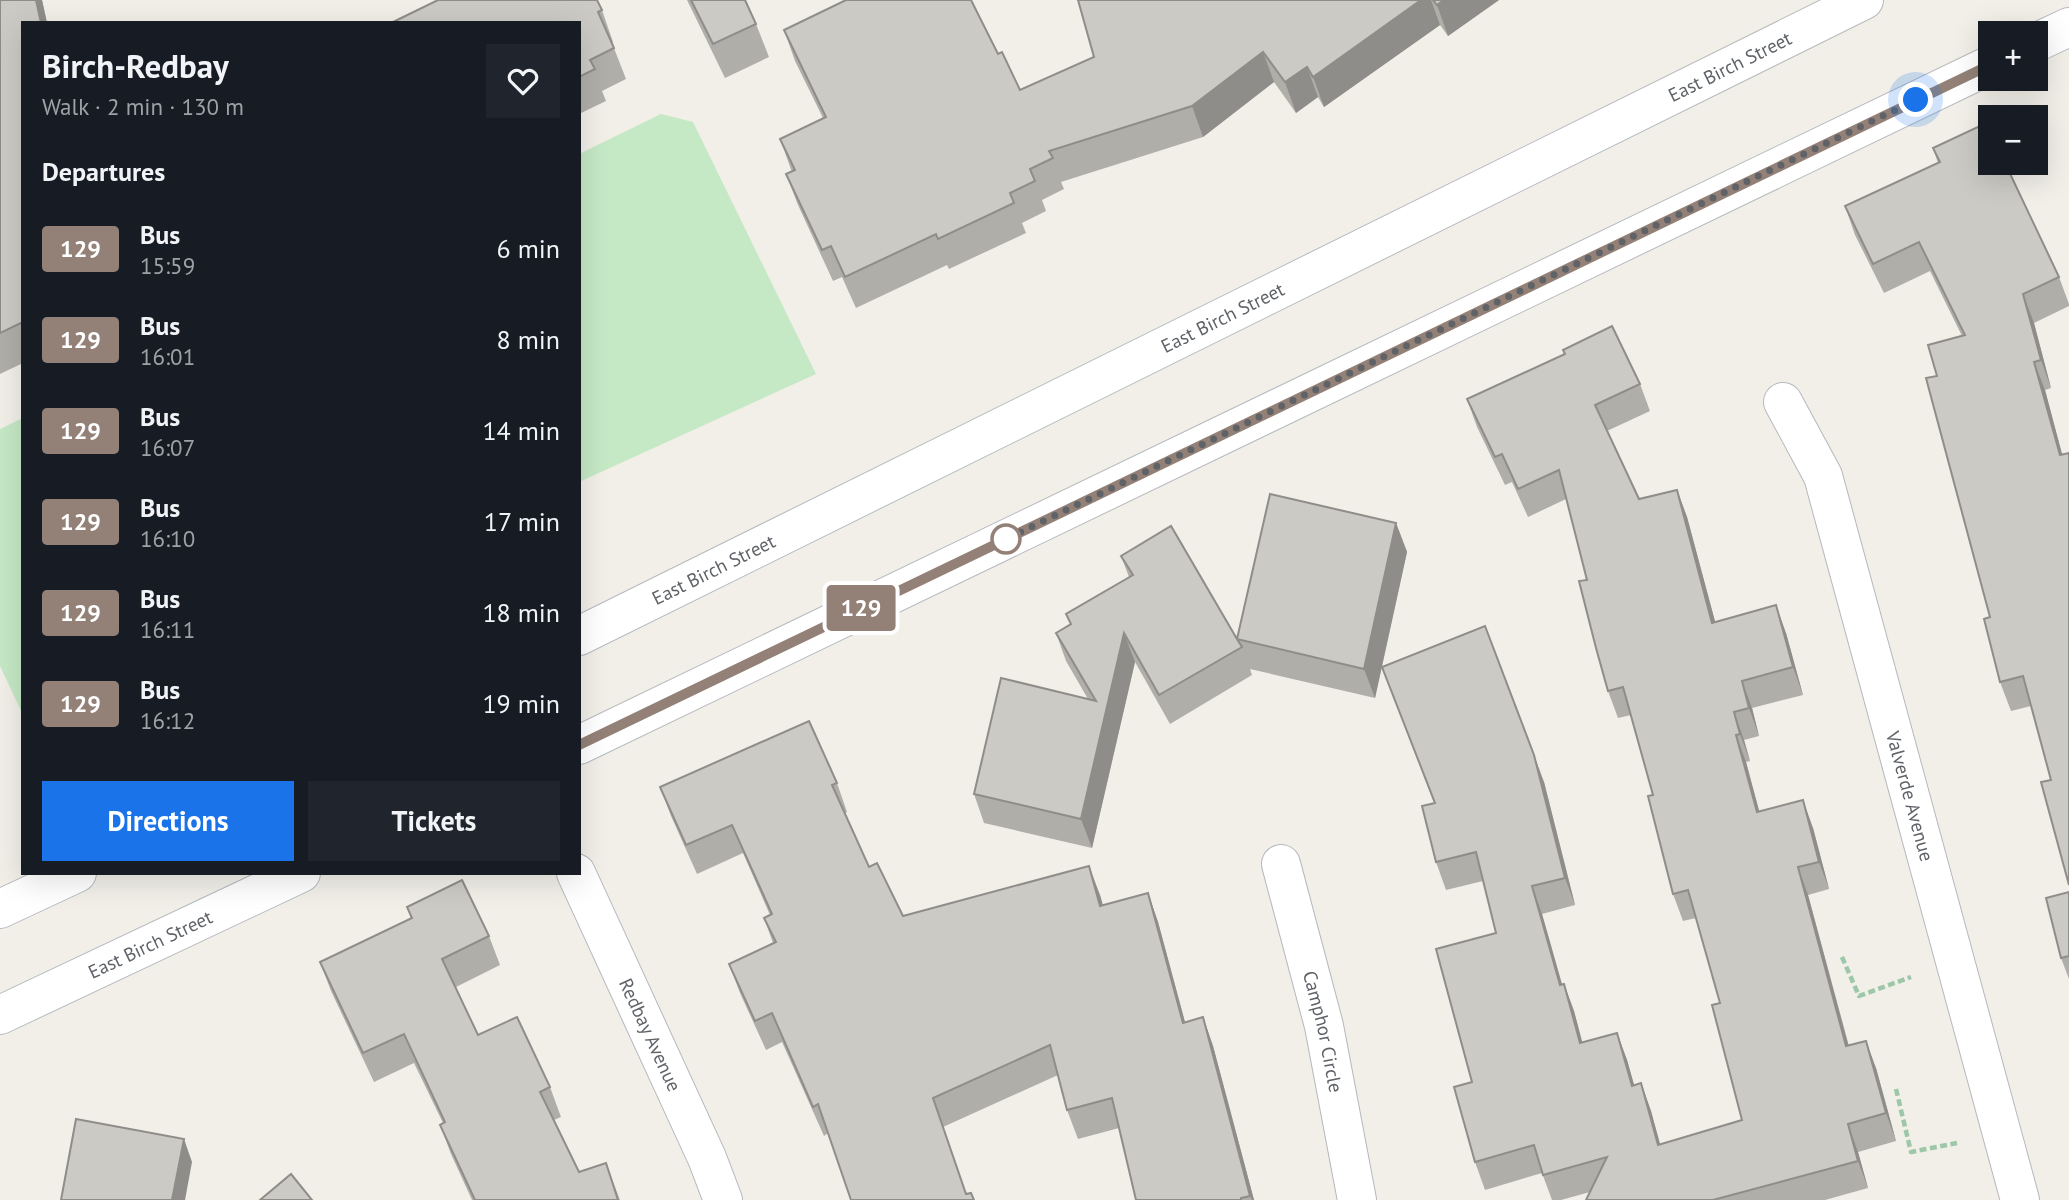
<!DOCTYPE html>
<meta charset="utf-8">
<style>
body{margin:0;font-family:"PT Sans",sans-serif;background:#20242c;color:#f1f3f6;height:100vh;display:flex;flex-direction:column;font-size:26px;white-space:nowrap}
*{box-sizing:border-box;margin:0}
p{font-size:23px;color:#9ea1a6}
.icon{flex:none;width:38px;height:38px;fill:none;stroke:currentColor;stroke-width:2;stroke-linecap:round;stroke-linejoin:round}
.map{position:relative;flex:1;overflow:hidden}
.details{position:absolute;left:21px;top:21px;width:560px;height:854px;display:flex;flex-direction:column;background:#171b24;border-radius:0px;box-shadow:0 7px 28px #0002}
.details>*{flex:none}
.badge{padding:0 14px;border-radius:5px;font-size:24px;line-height:46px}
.fabs{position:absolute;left:1978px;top:21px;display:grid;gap:14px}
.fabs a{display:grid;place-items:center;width:70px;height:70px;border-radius:0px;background:#171b24;box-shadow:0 7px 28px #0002;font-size:35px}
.you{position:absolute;width:35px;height:35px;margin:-18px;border:5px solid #fff;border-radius:50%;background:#1a73e8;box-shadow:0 0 0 10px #1a73e833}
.map>.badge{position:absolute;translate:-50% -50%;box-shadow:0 0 0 4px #fff}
h2{padding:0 21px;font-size:26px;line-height:63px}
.round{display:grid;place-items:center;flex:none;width:74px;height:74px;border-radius:0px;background:#20242c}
.overview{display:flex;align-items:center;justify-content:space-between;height:119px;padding:0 21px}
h1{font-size:33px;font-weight:700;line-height:52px}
.action{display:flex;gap:14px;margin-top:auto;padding:14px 21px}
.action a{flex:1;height:80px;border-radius:0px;background:#1a73e8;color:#fff;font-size:28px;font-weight:700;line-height:80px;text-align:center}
.action a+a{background:#20242c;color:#f1f3f6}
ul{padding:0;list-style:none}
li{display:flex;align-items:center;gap:21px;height:91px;padding:0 21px}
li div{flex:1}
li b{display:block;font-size:26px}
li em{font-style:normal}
li .badge{min-width:77px;font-weight:700;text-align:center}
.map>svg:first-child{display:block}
</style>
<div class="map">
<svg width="2069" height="1200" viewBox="0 0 2069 1200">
<rect width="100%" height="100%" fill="#f1efe8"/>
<g fill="#c5e8c5">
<path d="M 661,114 L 693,122 L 816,374 L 579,482 L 579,154 Z"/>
<path d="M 23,418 L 23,715 L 0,666 L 0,429 Z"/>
</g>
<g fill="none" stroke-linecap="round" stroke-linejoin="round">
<defs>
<g id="street">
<path id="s1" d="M 1783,402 L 1823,476 L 2020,1200"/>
<path id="s2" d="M 1281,864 L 1324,1026 L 1357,1200"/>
<path id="s3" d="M 576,873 L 707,1158 L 723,1200"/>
</g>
<g id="secondary">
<path d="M 2035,43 L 2069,27"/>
<path id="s4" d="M 579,636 L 1864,0"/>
<path d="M 579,745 L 1990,65"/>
<path d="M 0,909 L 77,873"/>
<path id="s5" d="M 0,1015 L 301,873"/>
</g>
</defs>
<use href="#street" stroke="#b5b8bc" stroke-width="40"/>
<use href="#secondary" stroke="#b6babf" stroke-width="40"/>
<g stroke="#9cc7a9" stroke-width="4.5" stroke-dasharray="7 3.5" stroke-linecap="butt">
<path d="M 1842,957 L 1859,996 L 1911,977"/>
<path d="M 1896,1089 L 1911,1152 L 1957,1143"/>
</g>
<use href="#street" stroke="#fff" stroke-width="38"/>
<use href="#secondary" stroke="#fff" stroke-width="38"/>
</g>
<g fill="#afaea9">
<path d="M 0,0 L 42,0 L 47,23 L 23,23 L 23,363 L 0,374 Z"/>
<path d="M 687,0 L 745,0 L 756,24 L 769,57 L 725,78 Z"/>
<path d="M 1078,0 L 1499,0 L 1448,36 L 1440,25 L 1324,107 L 1318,97 L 1296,113 L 1274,82 L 1203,137 L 1061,182 L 1064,189 L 1042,200 L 1046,211 L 1022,223 L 1026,233 L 949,269 L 947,265 L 856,308 L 842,277 L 833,281 L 798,205 L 786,174 L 792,172 L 780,139 L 823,118 L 795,61 L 784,30 L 998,54 L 1020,90 L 1094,57 Z"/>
<path d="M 602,10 L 613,42 L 612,43 L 626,79 L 602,91 L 606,101 L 579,114 L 579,23 Z"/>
<path d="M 1990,142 L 2059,277 L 2069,304 L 2069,306 L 2034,323 L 2051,388 L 2045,390 L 2062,455 L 2051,780 L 2031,706 L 2011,711 L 2000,682 L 1990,617 L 1937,376 L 1962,336 L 1930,271 L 1884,293 L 1855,235 L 1845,206 L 1938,163 L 1933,148 Z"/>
<path d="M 1640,384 L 1650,411 L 1607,431 L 1639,499 L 1677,490 L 1687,517 L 1715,622 L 1786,633 L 1803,695 L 1752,708 L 1759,736 L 1744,740 L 1750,761 L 1746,762 L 1759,812 L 1813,828 L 1829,889 L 1808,895 L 1849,1046 L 1876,1068 L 1896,1141 L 1858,1152 L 1868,1188 L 1825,1200 L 1586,1200 L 1590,1192 L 1561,1200 L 1552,1200 L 1542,1173 L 1485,1190 L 1475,1162 L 1472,1082 L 1496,933 L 1483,881 L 1446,890 L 1436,862 L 1434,803 L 1382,667 L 1544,782 L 1575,905 L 1542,914 L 1562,984 L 1564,984 L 1574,1011 L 1582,1043 L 1617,1033 L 1627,1060 L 1634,1085 L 1641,1083 L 1651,1111 L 1660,1145 L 1742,1120 L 1720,1003 L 1696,918 L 1683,921 L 1673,894 L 1653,795 L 1631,715 L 1618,718 L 1608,691 L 1587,580 L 1566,499 L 1528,517 L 1512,482 L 1505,485 L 1477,427 L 1467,399 Z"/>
<path d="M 1396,523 L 1407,552 L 1375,698 L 1250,669 L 1252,675 L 1170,724 L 1135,662 L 1092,848 L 984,823 L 974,794 L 1088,699 L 1066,661 L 1056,633 L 1070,624 L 1066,614 L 1129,577 L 1121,556 L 1237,639 Z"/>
<path d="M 837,783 L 847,812 L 845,813 L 869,867 L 903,916 L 1100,895 L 1103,905 L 1148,893 L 1158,922 L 1185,1022 L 1203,1017 L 1213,1046 L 1254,1200 L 1136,1200 L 1119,1128 L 1078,1139 L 1067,1110 L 1058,1075 L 943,1127 L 966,1194 L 974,1200 L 828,1133 L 824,1136 L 782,1042 L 766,1050 L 740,993 L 729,964 L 773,943 L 764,918 L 770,915 L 743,853 L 697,874 L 671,816 L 660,787 Z"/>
<path d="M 2069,892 L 2069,979 L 2061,958 Z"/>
<path d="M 407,907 L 489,936 L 500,965 L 456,987 L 478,1035 L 550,1087 L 561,1117 L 554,1120 L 579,1172 L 606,1163 L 620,1200 L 472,1200 L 451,1154 L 440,1125 L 443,1123 L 414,1063 L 374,1082 L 331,991 L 320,962 L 411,918 Z"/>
</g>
<g fill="#8f8d8a">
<path d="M 36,0 L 42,0 L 47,23 L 41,23 Z"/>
<path d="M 1421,0 L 1431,0 L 1440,25 L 1324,107 L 1313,77 Z"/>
<path d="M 1444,0 L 1499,0 L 1448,36 L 1437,5 Z"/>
<path d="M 1263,52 L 1274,82 L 1203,137 L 1192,106 Z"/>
<path d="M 1307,67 L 1318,97 L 1296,113 L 1285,82 Z"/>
<path d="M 2023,294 L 2034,323 L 2051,388 L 2041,360 Z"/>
<path d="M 2034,362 L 2045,390 L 2069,480 L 2060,455 Z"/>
<path d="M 1677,490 L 1687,517 L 1723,651 L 1712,623 Z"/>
<path d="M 1396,523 L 1407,552 L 1375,698 L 1364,669 Z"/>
<path d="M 1776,605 L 1786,633 L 1803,695 L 1793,667 Z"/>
<path d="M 1124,633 L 1135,662 L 1092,848 L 1081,819 Z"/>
<path d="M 1742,681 L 1752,708 L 1759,736 L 1749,708 Z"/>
<path d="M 1734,712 L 1744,740 L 1750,761 L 1740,734 Z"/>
<path d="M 1736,735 L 1746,762 L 1767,840 L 1757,812 Z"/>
<path d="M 1534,755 L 1544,782 L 1575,905 L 1565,878 Z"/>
<path d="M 1803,800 L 1813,828 L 1829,889 L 1819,862 Z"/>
<path d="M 1089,866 L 1100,895 L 1110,934 L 1100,906 Z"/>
<path d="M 1798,867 L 1808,895 L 1856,1074 L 1846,1046 Z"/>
<path d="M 1532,886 L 1542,914 L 1570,1013 L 1560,985 Z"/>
<path d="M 1148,893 L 1158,922 L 1193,1052 L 1183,1023 Z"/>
<path d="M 1564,984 L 1574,1011 L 1590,1071 L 1580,1043 Z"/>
<path d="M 1203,1017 L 1213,1046 L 1254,1200 L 1252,1200 L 1250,1196 Z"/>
<path d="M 1617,1033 L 1627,1060 L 1642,1113 L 1632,1086 Z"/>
<path d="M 1866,1041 L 1876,1068 L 1896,1141 L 1886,1113 Z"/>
<path d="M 1641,1083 L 1651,1111 L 1668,1173 L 1658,1145 Z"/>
<path d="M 1848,1124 L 1858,1152 L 1868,1188 L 1858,1161 Z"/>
<path d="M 184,1139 L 192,1162 L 185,1200 L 172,1200 Z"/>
</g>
<g fill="#cccac5" stroke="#8f8d8a" stroke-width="2">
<path d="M 0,0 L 36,0 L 41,23 L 23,23 L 23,322 L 0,333 Z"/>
<path d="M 438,0 L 597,0 L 602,10 L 598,12 L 614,48 L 590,60 L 595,69 L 579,77 L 579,23 L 391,23 Z"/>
<path d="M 691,0 L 745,0 L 756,24 L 713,44 Z"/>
<path d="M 846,0 L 971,0 L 998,54 L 1002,52 L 1020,90 L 1094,57 L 1078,0 L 1421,0 L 1313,77 L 1307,67 L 1285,82 L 1263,52 L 1192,106 L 1049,151 L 1053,158 L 1030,169 L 1035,181 L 1010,193 L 1014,203 L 938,239 L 936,234 L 845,277 L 831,246 L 822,250 L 786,174 L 795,170 L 780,139 L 826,117 L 784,30 Z"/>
<path d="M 1433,0 L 1444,0 L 1437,5 Z"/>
<path d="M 1982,125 L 1990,142 L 1990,163 L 2005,163 L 2059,277 L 2023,294 L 2041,360 L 2034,362 L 2060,455 L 2069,453 L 2069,885 L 2041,782 L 2051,780 L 2023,676 L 2000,682 L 1984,619 L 1990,617 L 1926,378 L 1937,376 L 1928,345 L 1965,335 L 1919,242 L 1873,264 L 1845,206 L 1940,162 L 1933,148 Z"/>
<path d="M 1612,326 L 1640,384 L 1595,405 L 1639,499 L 1677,490 L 1712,623 L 1776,605 L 1793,667 L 1742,681 L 1749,708 L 1734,712 L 1740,734 L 1736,735 L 1757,812 L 1803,800 L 1819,862 L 1798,867 L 1846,1046 L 1866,1041 L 1886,1113 L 1848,1124 L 1858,1161 L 1713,1200 L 1586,1200 L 1607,1157 L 1543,1175 L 1534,1145 L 1475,1162 L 1454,1087 L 1472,1082 L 1436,949 L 1496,933 L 1476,852 L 1436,862 L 1422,806 L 1435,803 L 1382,667 L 1485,626 L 1534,755 L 1565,878 L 1532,886 L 1560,985 L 1564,984 L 1580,1043 L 1617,1033 L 1632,1086 L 1641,1083 L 1658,1145 L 1742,1120 L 1712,1005 L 1720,1003 L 1688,890 L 1673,894 L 1648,796 L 1653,795 L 1623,687 L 1608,691 L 1596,648 L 1579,581 L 1587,580 L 1559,470 L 1518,489 L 1502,454 L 1495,457 L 1467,399 L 1565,354 L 1563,350 Z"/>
<path d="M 1270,494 L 1396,523 L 1364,669 L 1237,639 L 1242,647 L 1159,695 L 1124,633 L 1081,819 L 974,794 L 1001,678 L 1096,701 L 1056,633 L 1071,624 L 1066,614 L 1133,575 L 1121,556 L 1171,526 L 1237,639 Z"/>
<path d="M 809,721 L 837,783 L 832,785 L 869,867 L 877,863 L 903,916 L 1089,866 L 1100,906 L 1148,893 L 1183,1023 L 1203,1017 L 1250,1196 L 1241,1198 L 1241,1200 L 1136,1200 L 1112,1098 L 1067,1110 L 1050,1045 L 933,1098 L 966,1194 L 971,1193 L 974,1200 L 851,1200 L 818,1104 L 813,1107 L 772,1013 L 755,1021 L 729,964 L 776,942 L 764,918 L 772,914 L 732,825 L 686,845 L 660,787 Z"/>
<path d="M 462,880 L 489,936 L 442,959 L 478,1035 L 517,1017 L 550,1087 L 540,1092 L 579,1172 L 606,1163 L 618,1200 L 475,1200 L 440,1125 L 445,1122 L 404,1034 L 363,1053 L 320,962 L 412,918 L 407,907 Z"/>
<path d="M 2069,892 L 2069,956 L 2061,958 L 2046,898 Z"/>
<path d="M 76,1119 L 184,1139 L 172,1200 L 61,1200 Z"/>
<path d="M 291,1174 L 312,1200 L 260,1200 Z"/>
</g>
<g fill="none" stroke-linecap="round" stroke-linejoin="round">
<defs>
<path id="line" d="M 579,745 L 1990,65"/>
</defs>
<use href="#line" stroke="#fff" stroke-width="16"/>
<use href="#line" stroke="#938177" stroke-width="10"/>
<path stroke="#5f6368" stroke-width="7" stroke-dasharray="0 12.6" d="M 1006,539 L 1002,541 L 1916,100"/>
</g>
<circle fill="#fff" stroke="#938177" stroke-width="3.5" cx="1006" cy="539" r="14"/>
<g text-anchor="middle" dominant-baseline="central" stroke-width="7" stroke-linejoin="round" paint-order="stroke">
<g font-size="19" fill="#5f6368" stroke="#fff">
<text stroke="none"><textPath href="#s4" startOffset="1284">East Birch Street</textPath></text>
<text stroke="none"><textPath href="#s4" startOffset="718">East Birch Street</textPath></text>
<text stroke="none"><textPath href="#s4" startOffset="150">East Birch Street</textPath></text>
<text stroke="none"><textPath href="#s1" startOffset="416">Valverde Avenue</textPath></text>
<text stroke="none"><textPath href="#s5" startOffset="166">East Birch Street</textPath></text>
<text stroke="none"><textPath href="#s2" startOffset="173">Camphor Circle</textPath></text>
<text stroke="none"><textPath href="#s3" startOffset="178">Redbay Avenue</textPath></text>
</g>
</g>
</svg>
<div class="fabs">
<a>+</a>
<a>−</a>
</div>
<div class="you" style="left:1916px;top:100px"></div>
<b class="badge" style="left:861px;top:608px;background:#938177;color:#fff">129</b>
<section class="details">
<div class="overview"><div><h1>Birch-Redbay</h1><p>Walk · 2 min · 130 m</p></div><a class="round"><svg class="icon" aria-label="heart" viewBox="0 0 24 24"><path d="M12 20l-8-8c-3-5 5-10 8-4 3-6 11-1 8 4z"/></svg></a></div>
<h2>Departures</h2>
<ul>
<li><span class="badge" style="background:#938177;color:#fff">129</span><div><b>Bus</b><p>15:59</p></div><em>6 min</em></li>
<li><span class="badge" style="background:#938177;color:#fff">129</span><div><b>Bus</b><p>16:01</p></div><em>8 min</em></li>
<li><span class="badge" style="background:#938177;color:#fff">129</span><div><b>Bus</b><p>16:07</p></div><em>14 min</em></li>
<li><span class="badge" style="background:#938177;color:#fff">129</span><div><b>Bus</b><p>16:10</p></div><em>17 min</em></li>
<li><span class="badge" style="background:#938177;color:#fff">129</span><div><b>Bus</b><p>16:11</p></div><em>18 min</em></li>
<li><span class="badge" style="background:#938177;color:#fff">129</span><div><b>Bus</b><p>16:12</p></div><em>19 min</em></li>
</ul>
<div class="action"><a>Directions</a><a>Tickets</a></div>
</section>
</div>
